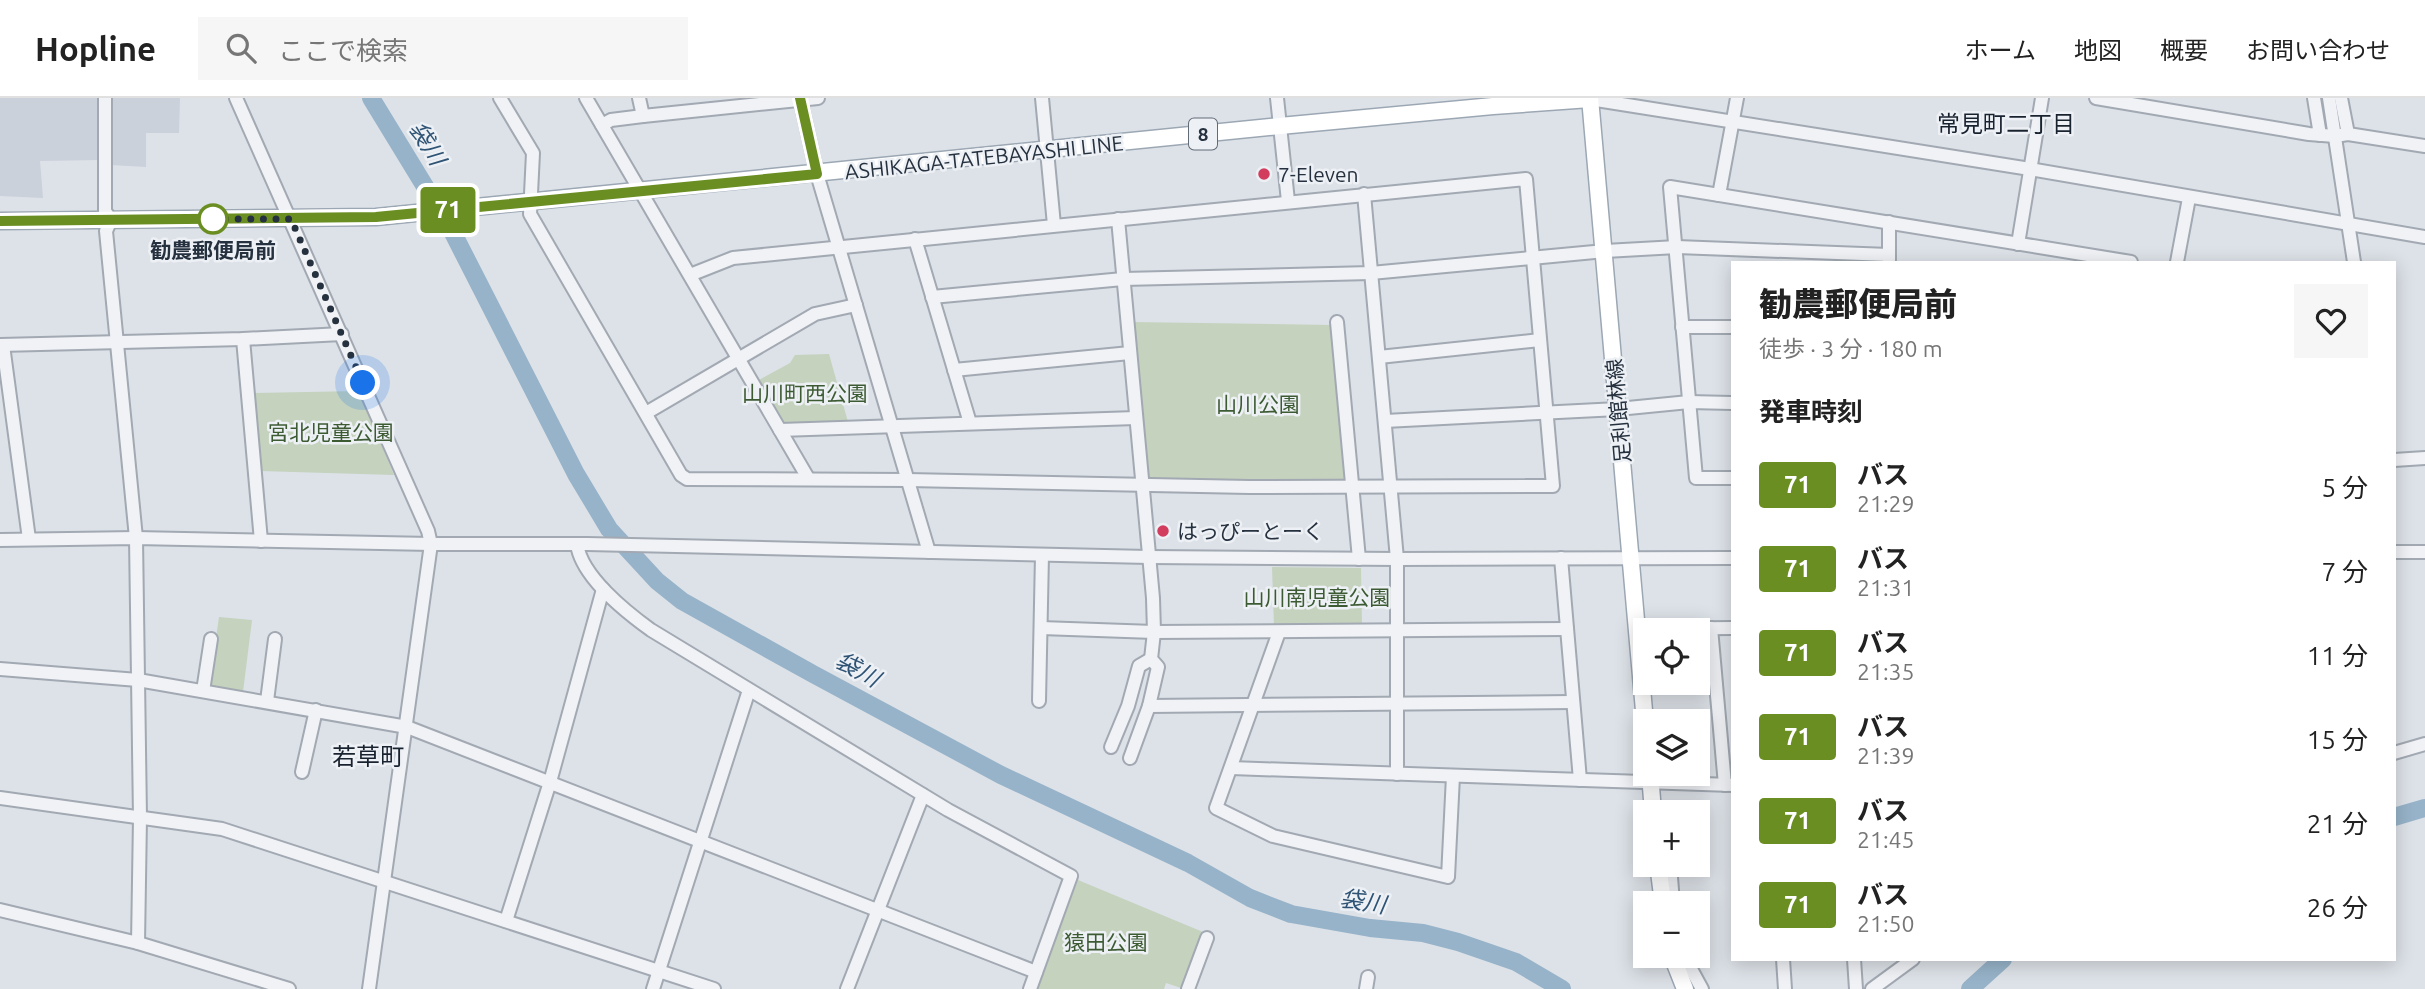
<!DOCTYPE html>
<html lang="ja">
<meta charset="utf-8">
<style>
body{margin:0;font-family:Ubuntu,"Noto Sans JP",sans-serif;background:#f6f6f6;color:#222;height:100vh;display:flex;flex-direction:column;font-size:26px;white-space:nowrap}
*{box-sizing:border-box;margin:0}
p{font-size:23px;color:#767676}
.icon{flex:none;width:38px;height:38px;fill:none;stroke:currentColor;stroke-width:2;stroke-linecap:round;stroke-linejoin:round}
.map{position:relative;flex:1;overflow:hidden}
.sheet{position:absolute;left:1731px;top:163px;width:665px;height:700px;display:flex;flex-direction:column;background:#fff;border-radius:0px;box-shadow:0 4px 18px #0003}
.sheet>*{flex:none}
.badge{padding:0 14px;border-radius:5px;font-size:24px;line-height:46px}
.buttons{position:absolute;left:1633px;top:520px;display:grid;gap:14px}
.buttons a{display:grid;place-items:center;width:77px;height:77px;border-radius:0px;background:#fff;box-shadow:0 4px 18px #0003;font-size:35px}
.you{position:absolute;width:35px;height:35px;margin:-18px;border:5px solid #fff;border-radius:50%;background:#1a73e8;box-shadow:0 0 0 10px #1a73e833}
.map>.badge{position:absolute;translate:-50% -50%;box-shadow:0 0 0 4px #fff}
h2{padding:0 28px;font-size:26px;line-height:63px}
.round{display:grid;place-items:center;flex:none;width:74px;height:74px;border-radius:0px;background:#f6f6f6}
.head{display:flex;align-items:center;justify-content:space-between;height:119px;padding:0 28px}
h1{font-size:33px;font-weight:800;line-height:52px}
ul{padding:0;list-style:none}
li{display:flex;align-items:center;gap:21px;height:84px;padding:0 28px}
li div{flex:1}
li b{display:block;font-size:26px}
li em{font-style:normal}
li .badge{min-width:77px;font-weight:700;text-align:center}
header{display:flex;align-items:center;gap:42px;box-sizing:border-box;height:98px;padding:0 35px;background:#fff;border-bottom:2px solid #e0e0e0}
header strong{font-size:33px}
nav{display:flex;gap:38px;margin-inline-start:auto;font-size:24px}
.search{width:490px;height:63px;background:#f6f6f6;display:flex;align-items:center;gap:18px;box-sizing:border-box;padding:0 24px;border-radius:0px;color:#767676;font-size:26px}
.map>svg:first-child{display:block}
</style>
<header>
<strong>Hopline</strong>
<div class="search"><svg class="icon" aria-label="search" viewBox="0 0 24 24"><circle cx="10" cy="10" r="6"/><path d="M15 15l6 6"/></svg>ここで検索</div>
<nav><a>ホーム</a><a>地図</a><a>概要</a><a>お問い合わせ</a></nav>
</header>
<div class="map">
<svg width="2425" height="891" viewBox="0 0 2425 891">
<rect width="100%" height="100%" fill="#dde2e8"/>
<g fill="#cbd1da">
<path d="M 0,0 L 100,0 L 101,62 L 40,63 L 43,100 L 0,98 Z"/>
<path d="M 113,0 L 180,0 L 179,35 L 146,35 L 146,69 L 111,67 Z"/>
</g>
<g fill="#c5d2be">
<path d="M 1132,224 L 1332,227 L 1348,386 L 1152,383 L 1145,378 Z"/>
<path d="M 829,256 L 848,324 L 788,327 L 780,324 L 757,283 L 790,265 L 795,257 Z"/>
<path d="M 359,293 L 394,377 L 260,373 L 251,295 Z"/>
<path d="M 1272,469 L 1361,470 L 1362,528 L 1274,529 Z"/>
<path d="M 219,519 L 252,522 L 243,594 L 209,588 Z"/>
<path d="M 1078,782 L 1203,834 L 1184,891 L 1166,885 L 1164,891 L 1035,891 Z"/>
</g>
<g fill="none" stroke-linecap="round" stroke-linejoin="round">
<g stroke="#97b3c9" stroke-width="18">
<path d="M 371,0 L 451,131 L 576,376 L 609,431 L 657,483 L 682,503 L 813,576 L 1001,677 L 1188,765 L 1250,800 L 1291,816 L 1370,830 L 1423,835 L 1458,844 L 1516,864 L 1562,891"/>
<path d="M 2394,719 L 2425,710"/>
<path d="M 1970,891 L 2003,861"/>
</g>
<defs>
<g id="minor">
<path d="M 105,0 L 105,113 L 111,122 L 106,133 L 136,440 L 140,720 L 138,845"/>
<path d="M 236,0 L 428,433 L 431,446 L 369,891"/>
<path d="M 500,0 L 533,55 L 530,116 L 681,377 L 687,381 L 908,382 L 1249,389 L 1553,388 L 1526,81 L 733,160 L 690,177"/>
<path d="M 586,0 L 808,380"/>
<path d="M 639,0 L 643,18"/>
<path d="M 800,0 L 817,76 L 929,454"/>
<path d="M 1042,0 L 1054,127"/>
<path d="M 1277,0 L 1288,103"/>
<path d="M 2096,0 L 2309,36 L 2335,38 L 2348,36 L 2425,48"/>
<path d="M 2314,0 L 2320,37"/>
<path d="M 2329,0 L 2354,164"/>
<path d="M 2341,0 L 2348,36"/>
<path d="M 1590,1 L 2030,71 L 2425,139"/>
<path d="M 602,27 L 611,22 L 643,18 L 818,0"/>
<path d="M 1364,96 L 1397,461 L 1397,676"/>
<path d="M 1719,97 L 1737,0"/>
<path d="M 1118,121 L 1153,500 L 1154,534 L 1151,561 L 1158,569 L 1149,608 L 1130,660"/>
<path d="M 1889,124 L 1889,162"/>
<path d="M 915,141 L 970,325"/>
<path d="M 2018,146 L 2042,0"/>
<path d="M 2177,164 L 2189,100"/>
<path d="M 932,199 L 1123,181 L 1371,175 L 1605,153 L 1677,149 L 1889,157"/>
<path d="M 1337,224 L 1359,461"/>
<path d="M 1682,229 L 1732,229"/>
<path d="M 243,241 L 261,443"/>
<path d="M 0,247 L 243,241 L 342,236"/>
<path d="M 3,247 L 29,441"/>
<path d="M 1379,259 L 1540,242"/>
<path d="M 954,272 L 1130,255"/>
<path d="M 646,315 L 815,216 L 856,207"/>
<path d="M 1385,323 L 1618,311 L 1689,304 L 1732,305"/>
<path d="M 780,332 L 1136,320"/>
<path d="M 2394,362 L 2425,360"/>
<path d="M 1732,380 L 1696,380 L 1670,89 L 2131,164"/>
<path d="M 0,442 L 136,440 L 431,446 L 587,446 L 1149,459 L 1397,461 L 1732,460"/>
<path d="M 577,446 C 581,478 626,514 651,532 L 948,712 L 1071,778 L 1030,891"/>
<path d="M 2394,454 L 2425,454"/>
<path d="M 1561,460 L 1580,682"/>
<path d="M 1041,530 L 1154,534 L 1567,531"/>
<path d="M 1711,530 L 1725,687"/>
<path d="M 1636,531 L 1732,530"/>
<path d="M 1279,534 L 1216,710 L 1273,738 L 1448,779 L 1453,678"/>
<path d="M 0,571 L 138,582 L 407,629 L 1036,874"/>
<path d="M 203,593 L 211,541"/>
<path d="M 267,603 L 275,541"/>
<path d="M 1039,603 L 1042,457"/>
<path d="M 1149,608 L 1573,604"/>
<path d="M 1111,649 L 1128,608 L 1139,568 L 1151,561"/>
<path d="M 2394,655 L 2425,646"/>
<path d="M 1231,670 L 1732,687"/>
<path d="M 302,674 L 316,612"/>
<path d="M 0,700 L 222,731 L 714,891"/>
<path d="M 1670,766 L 1673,805"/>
<path d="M 0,812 L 138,845 L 289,891"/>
<path d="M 506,823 L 550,684 L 603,491"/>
<path d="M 1684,858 L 1702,891"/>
<path d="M 1783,861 L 1785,891"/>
<path d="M 1854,861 L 1856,891"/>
<path d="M 653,891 L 749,592"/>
<path d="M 847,891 L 923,697"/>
<path d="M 1188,891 L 1207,840"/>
<path d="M 1366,891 L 1368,879"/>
<path d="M 1872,891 L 1913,861"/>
</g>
<g id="major">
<path d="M 1590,0 L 1645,624"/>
<path d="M 0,123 L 376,119 L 1280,28 L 1493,8 L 1590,1"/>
<path d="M 1650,676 L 1653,714"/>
<path d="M 1658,766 L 1663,805"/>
<path d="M 1672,858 L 1685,891"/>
</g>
</defs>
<use href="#minor" stroke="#a2a9b2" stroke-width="16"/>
<use href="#major" stroke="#9ca7b4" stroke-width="19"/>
<use href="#minor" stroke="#f0f2f6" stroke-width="12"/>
<use href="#major" stroke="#fff" stroke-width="16"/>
</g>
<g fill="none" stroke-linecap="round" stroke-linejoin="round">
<defs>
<path id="line" d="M 0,123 L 376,119 L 817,76 L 800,0"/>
</defs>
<use href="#line" stroke="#fff" stroke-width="16"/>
<use href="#line" stroke="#6b8e23" stroke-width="10"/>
<path stroke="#26313f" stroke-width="7" stroke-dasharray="0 12.6" d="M 213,121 L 291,121 L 363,285"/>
</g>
<g fill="#d23d5e" stroke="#edf1f5" stroke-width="2.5">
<circle cx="1264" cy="76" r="7"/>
<circle cx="1163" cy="433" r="7"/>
</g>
<circle fill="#fff" stroke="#6b8e23" stroke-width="3.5" cx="213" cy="121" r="14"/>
<g text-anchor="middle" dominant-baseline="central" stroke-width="5" stroke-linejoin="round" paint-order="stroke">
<rect fill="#edf1f5" stroke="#626b76" stroke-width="2" x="1189" y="20.5" width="28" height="31" rx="5"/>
<g font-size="19" font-weight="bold" fill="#26313f">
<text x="1203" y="36">8</text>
</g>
<g font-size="21" fill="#26313f" stroke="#edf1f5">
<text transform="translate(984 59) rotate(-6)">ASHIKAGA-TATEBAYASHI LINE</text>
<text transform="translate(1618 313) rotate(-95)">足利館林線</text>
</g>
<g font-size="21" fill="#26313f" stroke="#edf1f5" text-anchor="start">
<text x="1278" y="76">7-Eleven</text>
<text x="1177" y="433">はっぴーとーく</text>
</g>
<g font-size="21" font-weight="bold" fill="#26313f" stroke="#edf1f5">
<text x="213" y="152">勧農郵便局前</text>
</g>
<g font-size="21" fill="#3d5b33" stroke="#edf1f5">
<text x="805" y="295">山川町西公園</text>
<text x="1258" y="306">山川公園</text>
<text x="331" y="334">宮北児童公園</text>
<text x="1317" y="499">山川南児童公園</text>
<text x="1106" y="844">猿田公園</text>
</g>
<g font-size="23" fill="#19222f" stroke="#edf1f5">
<text x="2006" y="25">常見町二丁目</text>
</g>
<g font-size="23" font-style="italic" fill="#2f5374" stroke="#edf1f5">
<text transform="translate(428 45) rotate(59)">袋川</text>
<text transform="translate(858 571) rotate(29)">袋川</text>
<text transform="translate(1363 803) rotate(9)">袋川</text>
</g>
<g font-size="24" fill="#19222f" stroke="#edf1f5">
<text x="368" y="658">若草町</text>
</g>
</g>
</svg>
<div class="buttons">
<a><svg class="icon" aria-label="locate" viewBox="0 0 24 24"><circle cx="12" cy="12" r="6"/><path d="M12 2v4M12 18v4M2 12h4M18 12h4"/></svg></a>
<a><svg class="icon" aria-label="layers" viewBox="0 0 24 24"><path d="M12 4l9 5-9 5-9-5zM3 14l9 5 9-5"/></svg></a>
<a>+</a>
<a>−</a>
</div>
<div class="you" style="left:363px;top:285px"></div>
<b class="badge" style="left:448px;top:112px;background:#6b8e23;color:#fff">71</b>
<section class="sheet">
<div class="head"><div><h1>勧農郵便局前</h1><p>徒歩 · 3 分 · 180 m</p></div><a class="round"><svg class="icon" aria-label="heart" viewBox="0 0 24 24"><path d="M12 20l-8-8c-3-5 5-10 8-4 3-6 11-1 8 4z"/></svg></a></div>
<h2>発車時刻</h2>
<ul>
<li><span class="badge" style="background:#6b8e23;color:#fff">71</span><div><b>バス</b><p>21:29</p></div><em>5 分</em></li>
<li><span class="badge" style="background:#6b8e23;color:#fff">71</span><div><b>バス</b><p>21:31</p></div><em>7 分</em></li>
<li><span class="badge" style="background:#6b8e23;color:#fff">71</span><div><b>バス</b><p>21:35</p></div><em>11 分</em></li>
<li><span class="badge" style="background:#6b8e23;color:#fff">71</span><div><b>バス</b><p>21:39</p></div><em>15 分</em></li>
<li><span class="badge" style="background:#6b8e23;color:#fff">71</span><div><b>バス</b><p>21:45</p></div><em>21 分</em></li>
<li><span class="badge" style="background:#6b8e23;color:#fff">71</span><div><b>バス</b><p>21:50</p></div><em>26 分</em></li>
</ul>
</section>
</div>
